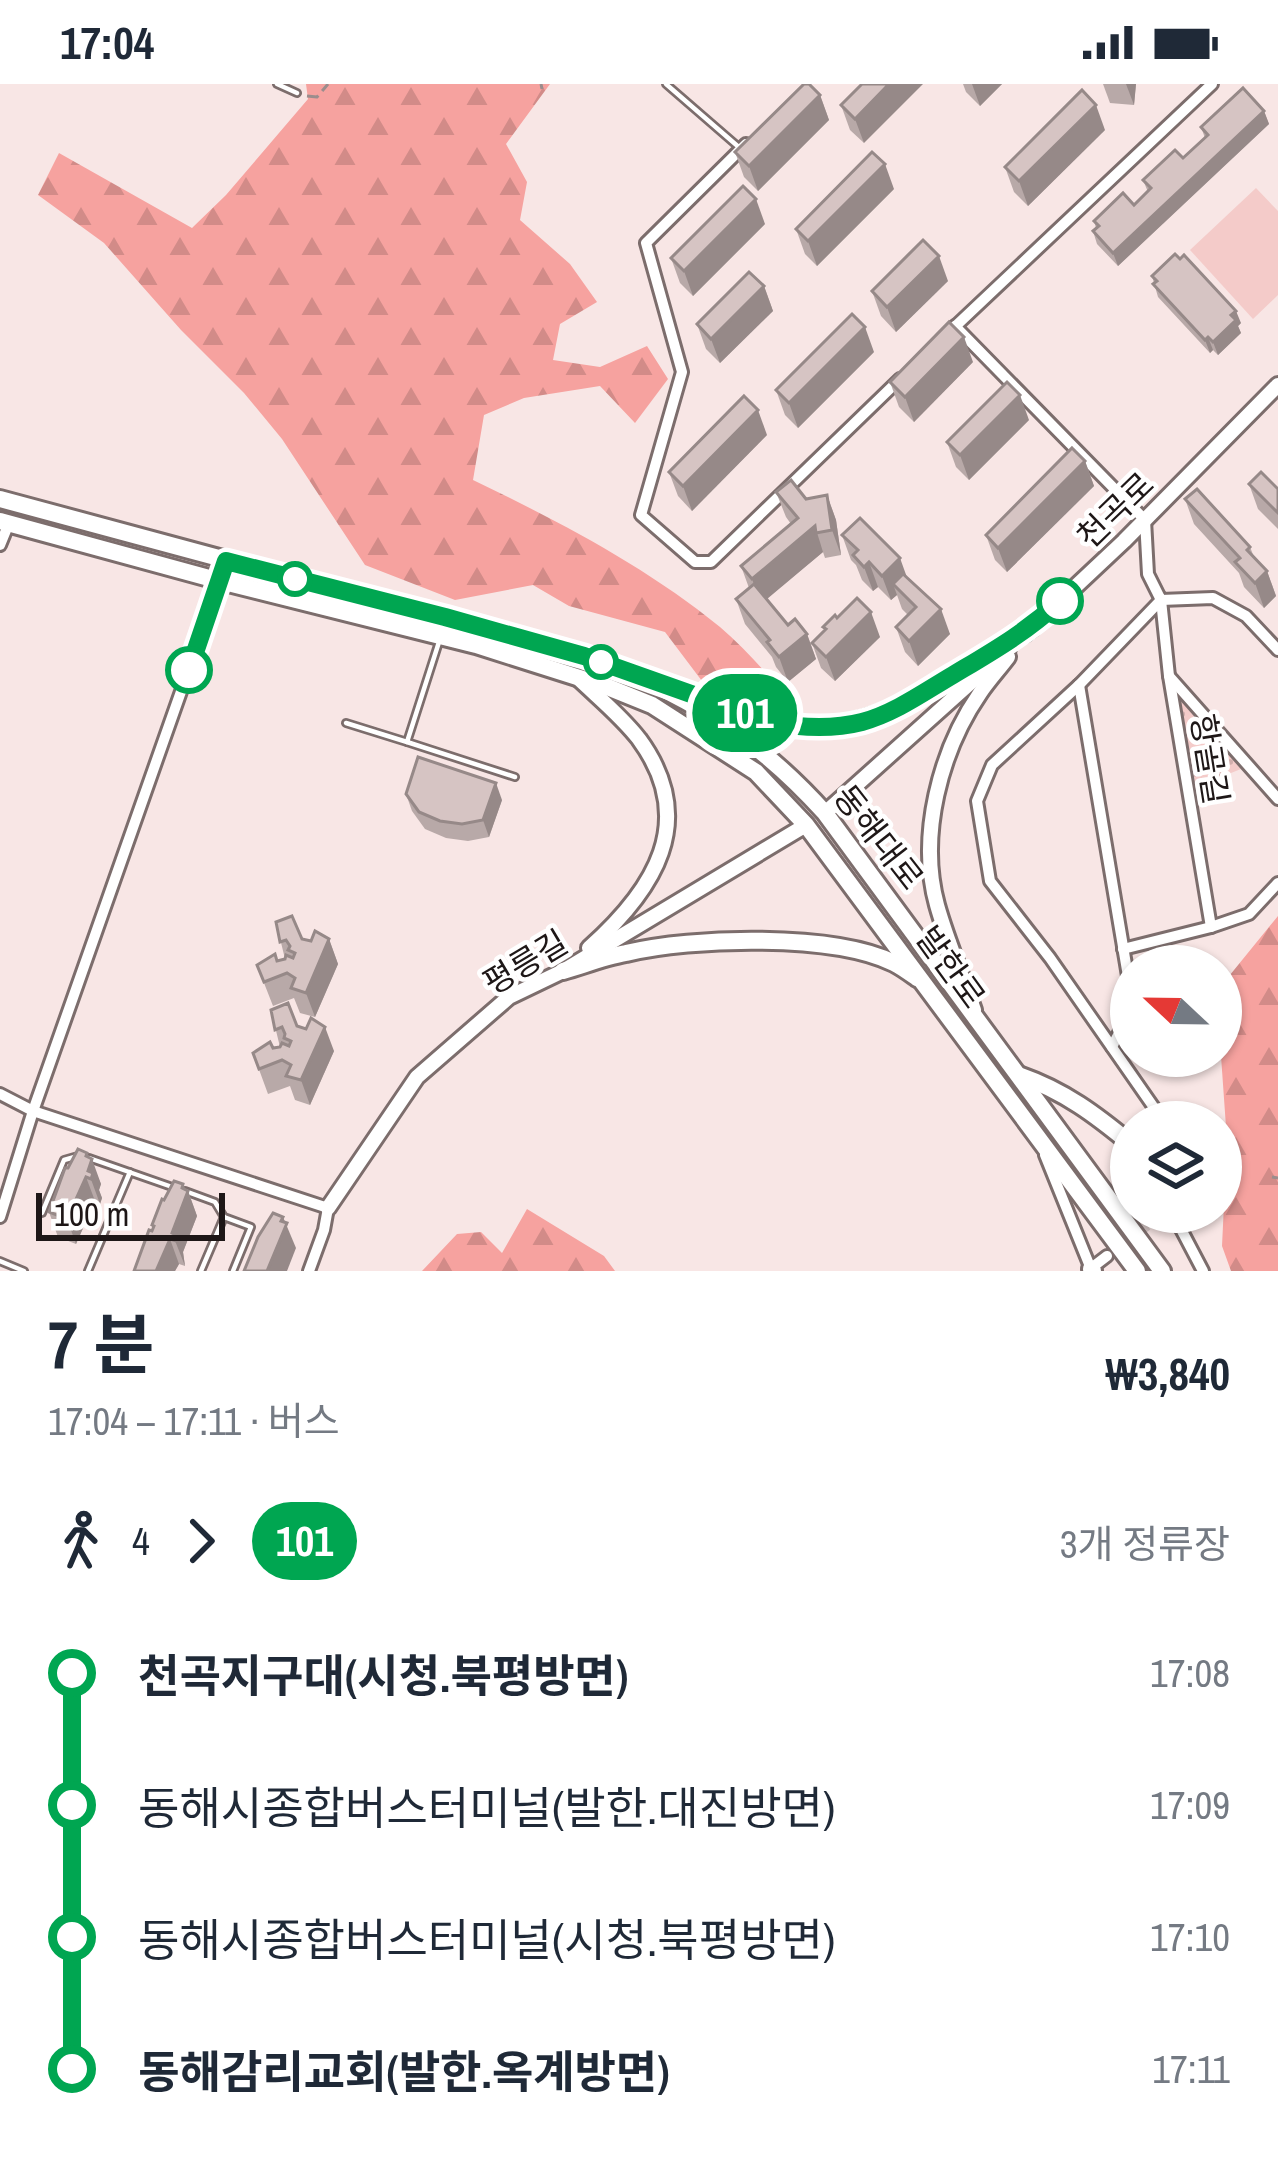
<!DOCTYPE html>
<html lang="ko">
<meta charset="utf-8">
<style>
body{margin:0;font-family:"Archivo Narrow","Noto Sans KR",sans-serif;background:#f6f6f7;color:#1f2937;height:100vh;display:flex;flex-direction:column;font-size:45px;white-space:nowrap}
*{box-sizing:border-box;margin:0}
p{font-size:39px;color:#747a83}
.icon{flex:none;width:66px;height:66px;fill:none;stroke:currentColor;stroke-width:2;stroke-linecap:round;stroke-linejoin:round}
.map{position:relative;height:1187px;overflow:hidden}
.drawer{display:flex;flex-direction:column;background:#fff;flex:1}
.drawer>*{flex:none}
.badge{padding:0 24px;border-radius:39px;font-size:42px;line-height:78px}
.needle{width:78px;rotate:292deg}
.controls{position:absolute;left:1110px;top:861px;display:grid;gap:24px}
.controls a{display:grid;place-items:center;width:132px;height:132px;border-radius:50%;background:#fff;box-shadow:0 3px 9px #0004;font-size:60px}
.scale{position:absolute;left:36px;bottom:30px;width:189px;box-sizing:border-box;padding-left:12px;border:6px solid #1e1717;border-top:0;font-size:33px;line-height:42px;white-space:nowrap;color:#1e1717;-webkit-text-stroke:9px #fff;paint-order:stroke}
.map>.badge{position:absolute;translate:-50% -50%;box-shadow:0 0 0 6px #fff}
.legs{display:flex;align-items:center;gap:18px;height:132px;padding:0 48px;font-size:39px}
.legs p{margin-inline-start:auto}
.head{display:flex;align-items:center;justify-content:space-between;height:204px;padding:0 48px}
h1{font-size:66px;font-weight:700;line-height:90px}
ul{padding:0 48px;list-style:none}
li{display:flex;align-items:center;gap:42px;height:132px;font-size:45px}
li i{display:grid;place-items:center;width:18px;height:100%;margin:0 15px;background:currentColor}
li i::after{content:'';width:30px;height:30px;margin:-15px;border:9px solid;border-radius:50%;background:#fff}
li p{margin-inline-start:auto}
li:first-child i{background:linear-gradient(#0000 50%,currentColor 0)}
li:last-child i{background:linear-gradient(currentColor 50%,#0000 0)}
.status{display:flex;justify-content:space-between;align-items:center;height:84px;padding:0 60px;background:#fff;direction:ltr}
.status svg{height:33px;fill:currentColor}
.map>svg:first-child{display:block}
</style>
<div class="status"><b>17:04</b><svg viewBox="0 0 49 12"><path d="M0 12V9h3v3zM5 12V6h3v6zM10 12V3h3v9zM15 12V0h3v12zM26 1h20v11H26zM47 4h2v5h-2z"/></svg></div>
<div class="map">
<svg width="1278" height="1187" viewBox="0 0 1278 1187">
<defs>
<pattern id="forest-firs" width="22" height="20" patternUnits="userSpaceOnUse" patternTransform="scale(3)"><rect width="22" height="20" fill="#f6a29f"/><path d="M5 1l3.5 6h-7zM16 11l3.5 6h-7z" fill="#d28b88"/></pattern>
<pattern id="park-dots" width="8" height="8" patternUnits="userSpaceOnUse" patternTransform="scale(3)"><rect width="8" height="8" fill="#f4cbc9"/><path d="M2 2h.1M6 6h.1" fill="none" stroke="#d1aeac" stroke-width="1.8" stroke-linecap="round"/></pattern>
</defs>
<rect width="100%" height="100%" fill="#f8e6e5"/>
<path fill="#f4cbc9" d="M 1256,104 L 1278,127 L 1278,211 L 1253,235 L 1190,166 Z"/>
<g fill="url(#forest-firs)">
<path d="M 306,0 L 550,0 L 506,60 L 527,98 L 520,136 L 570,180 L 597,218 L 560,240 L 553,276 L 600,283 L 647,262 L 668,295 L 635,339 L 600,302 L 524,314 L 484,331 L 473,396 C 560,438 645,482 720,543 C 746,565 769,593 792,617 L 770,646 L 711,609 L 665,548 L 569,522 L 533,501 L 455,516 L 365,481 L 282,355 L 244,309 L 181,246 L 104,159 L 38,111 L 59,69 L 192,144 L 226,111 L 308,15 Z"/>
<path d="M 1278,832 L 1278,1187 L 1231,1187 L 1222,1162 L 1227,1057 L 1221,972 L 1221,902 Z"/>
<path d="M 527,1125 L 604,1172 L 615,1187 L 422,1187 L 457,1150 L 481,1148 L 502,1169 Z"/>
</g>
<path fill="url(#park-dots)" d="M 1180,616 L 1241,685 L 1196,703 Z"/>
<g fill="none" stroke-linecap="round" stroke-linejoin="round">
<path stroke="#d7c7c6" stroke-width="10" stroke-dasharray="10 5" stroke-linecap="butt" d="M 1115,1165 L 1166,1128"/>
<defs>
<g id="service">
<path d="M 277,0 L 297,9"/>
<path d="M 666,0 L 741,65"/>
<path d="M 439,558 L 407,658 L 515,693"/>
<path d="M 346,639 L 407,658"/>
<path d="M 89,1074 L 175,1104"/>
<path d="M 185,1107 L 215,1118 L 224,1133 L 251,1143 L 233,1187"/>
<path d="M 42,1129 L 64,1076 L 78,1072"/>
<path d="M 0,1177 L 24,1187"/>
<path d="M 88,1187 L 130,1088"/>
<path d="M 201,1187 L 224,1133"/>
</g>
<g id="minor">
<path d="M 746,60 L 646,159 L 682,288 L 641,431 L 695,478 L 711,478 L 900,295"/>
<path d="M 955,242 L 1145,436 L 1148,490 L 1161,516 L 1213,514 L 1246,532 L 1278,566"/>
<path d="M 944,253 L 1212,0"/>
<path d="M 0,461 L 9,439"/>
<path d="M 1161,516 L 1079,601 L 992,681 L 977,717 L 990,797 L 1050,874 L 1164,1038"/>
<path d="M 1161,516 L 1169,592 L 1211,843"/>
<path d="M 1169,592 L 1278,715"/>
<path d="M 1079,601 L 1131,910"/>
<path d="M 1123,865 L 1211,843 L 1249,830 L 1278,799"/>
<path d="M 492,892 L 509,913"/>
<path d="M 1112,963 L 1131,925"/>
<path d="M 0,1010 L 33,1027 L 328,1124 L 324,1146 L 309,1187"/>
<path d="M 1045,1071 L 1091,1185"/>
<path d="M 1172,1128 L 1203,1187"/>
<path d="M 0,1133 L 33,1027 L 220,497"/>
<path d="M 1090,1185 L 1107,1172"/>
</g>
<g id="tertiary">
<path d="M 1025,550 L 1124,457 L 1278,301"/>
<path d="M 580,596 C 600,615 622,633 639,655 C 699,737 654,806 589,864"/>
<path d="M 825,729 L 1008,565"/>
<path d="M 974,926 C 962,891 947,857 937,821 C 918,752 940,667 980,609 C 988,597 999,585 1008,573"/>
<path d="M 328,1124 L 417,993 L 509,913 L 563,887 L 806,741"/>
</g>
<g id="primary">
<path d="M 0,415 L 583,572 C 682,607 755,651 825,729 L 1162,1187"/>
<path d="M 0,437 L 220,497 L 476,561 L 605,602 L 652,621 L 756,688 L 806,741 L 1137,1187"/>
<path d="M 696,612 C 728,623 761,638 794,642 C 877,654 963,585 1031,544"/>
<path d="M 563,887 C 584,881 604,873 626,869 C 692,853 833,849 894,879 C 902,883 910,889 917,894"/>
<path d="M 1021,992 C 1064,1007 1096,1031 1131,1060"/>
<path d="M 1091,1185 L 1093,1187"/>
</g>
</defs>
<use href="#service" stroke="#7c6d6c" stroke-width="10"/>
<use href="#minor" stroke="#7c6d6c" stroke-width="16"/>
<use href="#tertiary" stroke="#7c6d6c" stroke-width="20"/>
<use href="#primary" stroke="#7c6d6c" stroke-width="22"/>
<g stroke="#9b8d8d" stroke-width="3" stroke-dasharray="12 6" stroke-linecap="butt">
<path d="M 541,0 L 542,5"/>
<path d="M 307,12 L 317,13 L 328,0"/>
<path d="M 1272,1093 L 1278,1094"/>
</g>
<use href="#service" stroke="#fff" stroke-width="4.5"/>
<use href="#minor" stroke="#fff" stroke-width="10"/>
<use href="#tertiary" stroke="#fff" stroke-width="14"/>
<use href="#primary" stroke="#fff" stroke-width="16"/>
</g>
<g fill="#b8a9a8">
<path d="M 862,0 L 864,59 L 850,46 L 841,21 Z"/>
<path d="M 963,0 L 1002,0 L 980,22 L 966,8 Z"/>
<path d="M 1103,0 L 1136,0 L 1134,21 L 1110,19 Z"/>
<path d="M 820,11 L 829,36 L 758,107 L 744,93 L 735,68 Z"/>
<path d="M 1264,27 L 1269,40 L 1118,182 L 1097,160 L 1093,147 L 1096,144 L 1094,137 L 1134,121 L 1148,108 L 1143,96 L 1183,74 L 1205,54 L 1201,43 Z"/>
<path d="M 1105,46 L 1028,122 L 1014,108 L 1005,83 Z"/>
<path d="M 894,105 L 817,182 L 805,170 L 796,145 Z"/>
<path d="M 765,140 L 693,212 L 680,199 L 671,174 Z"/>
<path d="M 1152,192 L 1241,239 L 1238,242 L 1241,249 L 1218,271 L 1213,266 L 1210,269 L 1158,213 Z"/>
<path d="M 948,197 L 896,248 L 881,232 L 872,207 Z"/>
<path d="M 764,202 L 773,227 L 720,279 L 706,265 L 697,240 Z"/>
<path d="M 874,268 L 798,344 L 785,331 L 776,306 Z"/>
<path d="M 973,278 L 914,338 L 899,323 L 890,298 Z"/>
<path d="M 1029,336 L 969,396 L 956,383 L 947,358 Z"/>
<path d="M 767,351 L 692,427 L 678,412 L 669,388 Z"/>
<path d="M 1085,377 L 1094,402 L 1007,488 L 995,476 L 986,451 Z"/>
<path d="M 1249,400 L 1278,405 L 1278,445 L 1258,425 Z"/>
<path d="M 776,408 L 806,415 L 827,411 L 836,436 L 841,471 L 825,474 L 823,468 L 766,515 L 788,541 L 807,550 L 816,575 L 788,598 L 776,583 L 772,573 L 745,540 L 736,515 L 749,504 L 741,482 L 791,440 L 786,433 Z"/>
<path d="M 1185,415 L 1250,463 L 1254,473 L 1267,487 L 1276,512 L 1264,524 L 1244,503 L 1239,489 L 1194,440 Z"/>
<path d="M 842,451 L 906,492 L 950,550 L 918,582 L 905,568 L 896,543 L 908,531 L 902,525 L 897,511 L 891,516 L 878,503 L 873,507 L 862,496 L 856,481 L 851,476 Z"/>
<path d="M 837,534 L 880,553 L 835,597 L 821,584 L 812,559 L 825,547 L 823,543 Z"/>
<path d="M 406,710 L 502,716 L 489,753 L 468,757 L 446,754 L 425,745 L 412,727 Z"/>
<path d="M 276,838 L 302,855 L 311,857 L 329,855 L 338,880 L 315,933 L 300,929 L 294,914 L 273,922 L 257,881 L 285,875 Z"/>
<path d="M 271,926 L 334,967 L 310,1021 L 295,1016 L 290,1002 L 268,1010 L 253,969 L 280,963 Z"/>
<path d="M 87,1069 L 101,1100 L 99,1106 L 102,1114 L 100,1120 L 95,1117 L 76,1160 L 58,1153 L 49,1128 L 68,1084 Z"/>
<path d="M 183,1100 L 185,1106 L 188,1107 L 197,1132 L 183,1168 L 185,1182 L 179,1180 L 175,1187 L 134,1187 L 153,1144 L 152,1141 L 164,1116 Z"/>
</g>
<g fill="#968988">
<path d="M 889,0 L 923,0 L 864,59 L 855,35 Z"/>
<path d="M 972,0 L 1002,0 L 980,22 Z"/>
<path d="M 1126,0 L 1136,0 L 1134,21 Z"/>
<path d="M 820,11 L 829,36 L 758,107 L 749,82 Z"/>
<path d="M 1096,21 L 1105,46 L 1028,122 L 1019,97 Z"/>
<path d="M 1264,27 L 1269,40 L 1118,182 L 1113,169 Z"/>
<path d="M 885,80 L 894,105 L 817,182 L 808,157 Z"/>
<path d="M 756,115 L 765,140 L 693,212 L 684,187 Z"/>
<path d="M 939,172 L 948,197 L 896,248 L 887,223 Z"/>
<path d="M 764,202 L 773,227 L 720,279 L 711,255 Z"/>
<path d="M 1236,227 L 1241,239 L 1238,242 L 1241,249 L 1218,271 L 1213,258 Z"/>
<path d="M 865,243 L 874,268 L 798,344 L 789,319 Z"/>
<path d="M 964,253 L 973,278 L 914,338 L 905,313 Z"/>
<path d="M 1208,253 L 1213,266 L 1210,269 L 1205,256 Z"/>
<path d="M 1020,311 L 1029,336 L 969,396 L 960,371 Z"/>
<path d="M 758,326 L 767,351 L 692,427 L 683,402 Z"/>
<path d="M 1085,377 L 1094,402 L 1007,488 L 998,464 Z"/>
<path d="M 827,411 L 836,436 L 841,471 L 832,446 Z"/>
<path d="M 815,442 L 823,468 L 761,520 L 752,495 Z"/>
<path d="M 900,474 L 909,499 L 893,500 L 897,511 L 891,516 L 882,492 Z"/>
<path d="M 869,478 L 878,503 L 873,507 L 864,483 Z"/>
<path d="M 1267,487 L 1276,512 L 1264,524 L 1255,499 Z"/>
<path d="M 941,525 L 950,550 L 918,582 L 909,557 Z"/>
<path d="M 871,528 L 880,553 L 835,597 L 826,573 Z"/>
<path d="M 807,550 L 816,575 L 788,598 L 779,573 Z"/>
<path d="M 496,699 L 502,716 L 489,753 L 483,736 Z"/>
<path d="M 329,855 L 338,880 L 315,933 L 306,909 Z"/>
<path d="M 325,943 L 334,967 L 310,1021 L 301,996 Z"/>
<path d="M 87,1069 L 91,1079 L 92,1075 L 101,1100 L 99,1106 L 102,1114 L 100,1120 L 88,1087 L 86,1072 Z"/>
<path d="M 86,1093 L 95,1117 L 76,1160 L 67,1135 Z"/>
<path d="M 183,1100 L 187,1110 L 188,1107 L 197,1132 L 183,1168 L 185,1182 L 172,1149 Z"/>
<path d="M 283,1133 L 296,1164 L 287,1187 L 268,1187 Z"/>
<path d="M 170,1155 L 179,1180 L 175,1187 L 156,1187 Z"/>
</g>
<g fill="#d6c4c3" stroke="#968988" stroke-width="3">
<path d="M 804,0 L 809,0 L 820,11 L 749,82 L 735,68 Z"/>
<path d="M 862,0 L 889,0 L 855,35 L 841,21 Z"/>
<path d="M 1243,4 L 1264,27 L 1113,169 L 1093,147 L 1099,142 L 1094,137 L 1123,109 L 1134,121 L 1151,104 L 1143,96 L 1175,66 L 1183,74 L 1208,51 L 1201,43 Z"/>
<path d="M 1082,6 L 1096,21 L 1019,97 L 1005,83 Z"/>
<path d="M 872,68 L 885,80 L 808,157 L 796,145 Z"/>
<path d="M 743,102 L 756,115 L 684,187 L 671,174 Z"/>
<path d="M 923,156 L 939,172 L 887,223 L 872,207 Z"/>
<path d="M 1175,170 L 1180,175 L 1184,171 L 1236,227 L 1231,231 L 1236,236 L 1213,258 L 1208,253 L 1205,256 L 1153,200 L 1157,197 L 1152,192 Z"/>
<path d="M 749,188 L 764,202 L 711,255 L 697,240 Z"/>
<path d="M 852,230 L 865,243 L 789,319 L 776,306 Z"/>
<path d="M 949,238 L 964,253 L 905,313 L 890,298 Z"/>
<path d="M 1007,298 L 1020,311 L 960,371 L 947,358 Z"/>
<path d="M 744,312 L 758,326 L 683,402 L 669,388 Z"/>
<path d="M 1072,364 L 1085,377 L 998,464 L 986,451 Z"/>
<path d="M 1261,388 L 1278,405 L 1278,429 L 1249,400 Z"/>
<path d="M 791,396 L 806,415 L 827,411 L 832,446 L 816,449 L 815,442 L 752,495 L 741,482 L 798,434 L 776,408 Z"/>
<path d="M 1197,405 L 1250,463 L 1247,466 L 1267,487 L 1255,499 L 1235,478 L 1240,474 L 1185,415 Z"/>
<path d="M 860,434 L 900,474 L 882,492 L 869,478 L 864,483 L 853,471 L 858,466 L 842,451 Z"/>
<path d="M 903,490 L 941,525 L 909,557 L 896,543 L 916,523 L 893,500 Z"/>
<path d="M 754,500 L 788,541 L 795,535 L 807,550 L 779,573 L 767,558 L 770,556 L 736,515 Z"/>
<path d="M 857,514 L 871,528 L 826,573 L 812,559 L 826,545 L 823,543 L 835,531 L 837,534 Z"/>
<path d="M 418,673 L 496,699 L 483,736 L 462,740 L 440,737 L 419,728 L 406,710 Z"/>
<path d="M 292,832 L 302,855 L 311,857 L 315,847 L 329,855 L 306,909 L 291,904 L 295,894 L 287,889 L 264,898 L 257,881 L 275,870 L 277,877 L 285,875 L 286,871 L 293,874 L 295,869 L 288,866 L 290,862 L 286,856 L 280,858 L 276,838 Z"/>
<path d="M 288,919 L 297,942 L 306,945 L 311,934 L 325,943 L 301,996 L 286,992 L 291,981 L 282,976 L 259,985 L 253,969 L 270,958 L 273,964 L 280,963 L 282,959 L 289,962 L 291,957 L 284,954 L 285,950 L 282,943 L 275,946 L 271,926 Z"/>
<path d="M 78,1065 L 87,1069 L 86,1072 L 92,1075 L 88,1087 L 93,1089 L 91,1095 L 86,1093 L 67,1135 L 49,1128 L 65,1084 L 68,1084 Z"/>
<path d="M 174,1097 L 183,1100 L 182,1104 L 188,1107 L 172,1149 L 176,1151 L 176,1157 L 170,1155 L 156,1187 L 134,1187 L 149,1146 L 152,1147 L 154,1142 L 152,1141 L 162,1115 L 164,1116 Z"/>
<path d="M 273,1129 L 283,1133 L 281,1137 L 287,1139 L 267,1187 L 244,1187 L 258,1153 Z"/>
</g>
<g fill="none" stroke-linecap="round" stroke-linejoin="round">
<defs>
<path id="line-1" d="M 189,586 L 226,477 L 445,533 L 584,572 L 770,638 C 801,644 831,646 862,638 C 895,629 924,608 953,591 C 993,567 1025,549 1060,517"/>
</defs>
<use href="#line-1" stroke="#fff" stroke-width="27"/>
<use href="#line-1" stroke="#00a651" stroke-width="18"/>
</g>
<g fill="#fff" stroke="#00a651" stroke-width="6">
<circle cx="295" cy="495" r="15"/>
<circle cx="1060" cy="517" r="21"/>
<circle cx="601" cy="578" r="15"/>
<circle cx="189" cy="586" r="21"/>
</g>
<g text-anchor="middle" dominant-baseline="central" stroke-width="9" stroke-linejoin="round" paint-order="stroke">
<g font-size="33" fill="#1e1717" stroke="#fff">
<text transform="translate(1115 426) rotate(-44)">천곡로</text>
<text transform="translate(1210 675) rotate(81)">항골길</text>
<text transform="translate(879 753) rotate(52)">동해대로</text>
<text transform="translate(525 878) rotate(-31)">평릉길</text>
<text transform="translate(951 883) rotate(54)">발한로</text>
</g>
</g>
</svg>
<div class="controls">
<a><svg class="needle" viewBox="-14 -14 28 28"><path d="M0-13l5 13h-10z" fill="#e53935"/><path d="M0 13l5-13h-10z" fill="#747a83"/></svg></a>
<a><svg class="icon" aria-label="layers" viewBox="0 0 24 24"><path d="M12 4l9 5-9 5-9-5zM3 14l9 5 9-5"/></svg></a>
</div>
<div class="scale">100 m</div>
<b class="badge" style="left:745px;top:629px;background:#00a651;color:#fff">101</b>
</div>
<section class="drawer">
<div class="head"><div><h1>7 분</h1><p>17:04 – 17:11 · 버스</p></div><b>₩3,840</b></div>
<div class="legs"><svg class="icon" aria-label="walk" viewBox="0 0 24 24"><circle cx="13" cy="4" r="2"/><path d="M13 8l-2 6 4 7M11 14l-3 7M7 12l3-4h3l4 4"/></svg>4<svg class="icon" aria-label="forward" viewBox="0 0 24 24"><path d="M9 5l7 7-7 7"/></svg><b class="badge" style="background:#00a651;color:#fff">101</b><p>3개 정류장</p></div>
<ul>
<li><i style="color:#00a651"></i><b>천곡지구대(시청.북평방면)</b><p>17:08</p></li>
<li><i style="color:#00a651"></i><span>동해시종합버스터미널(발한.대진방면)</span><p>17:09</p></li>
<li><i style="color:#00a651"></i><span>동해시종합버스터미널(시청.북평방면)</span><p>17:10</p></li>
<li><i style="color:#00a651"></i><b>동해감리교회(발한.옥계방면)</b><p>17:11</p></li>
</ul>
</section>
